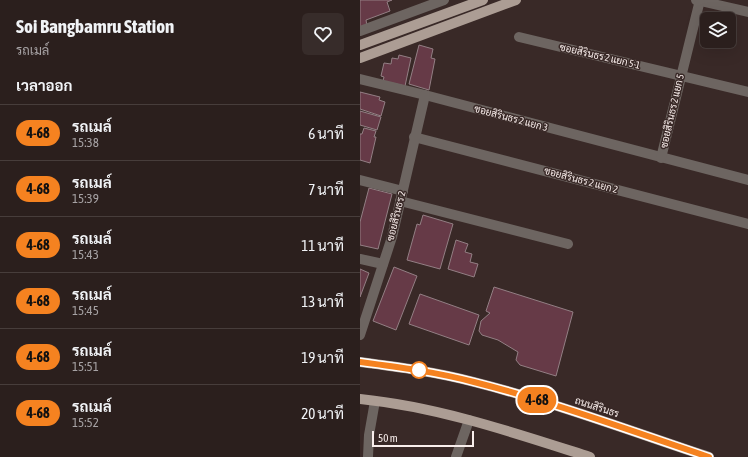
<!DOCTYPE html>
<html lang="th">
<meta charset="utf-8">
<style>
body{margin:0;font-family:"Asap Condensed",Sarabun,sans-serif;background:#372c2a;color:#f1f3f6;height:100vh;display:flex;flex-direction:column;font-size:15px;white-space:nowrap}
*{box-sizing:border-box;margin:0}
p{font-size:13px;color:#a6a2a4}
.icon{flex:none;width:22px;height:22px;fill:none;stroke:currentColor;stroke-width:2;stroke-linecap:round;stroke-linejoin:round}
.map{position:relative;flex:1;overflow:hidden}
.drawer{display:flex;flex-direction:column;background:#2b1f1d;width:360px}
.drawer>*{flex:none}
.badge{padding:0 8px;border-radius:13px;font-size:14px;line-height:26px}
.tools{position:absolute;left:340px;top:12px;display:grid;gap:8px}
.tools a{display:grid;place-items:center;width:36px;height:36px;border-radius:6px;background:#2b1f1d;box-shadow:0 4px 16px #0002,0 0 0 1px #473d3b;font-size:20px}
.scale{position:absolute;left:12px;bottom:10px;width:102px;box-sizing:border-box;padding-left:4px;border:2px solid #f9eeec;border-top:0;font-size:11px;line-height:14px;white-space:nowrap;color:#f9eeec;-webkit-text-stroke:3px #392927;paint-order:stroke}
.map>.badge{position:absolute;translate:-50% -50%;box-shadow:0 0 0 2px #fff}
h2{padding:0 16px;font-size:15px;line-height:36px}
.round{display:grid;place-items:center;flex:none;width:42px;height:42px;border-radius:6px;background:#372c2a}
.overview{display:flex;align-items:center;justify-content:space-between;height:68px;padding:0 16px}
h1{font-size:19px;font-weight:700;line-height:30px}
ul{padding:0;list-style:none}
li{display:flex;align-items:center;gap:12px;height:56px;padding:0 16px;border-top:1px solid #473d3b}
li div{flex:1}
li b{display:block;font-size:15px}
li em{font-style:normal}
li .badge{min-width:44px;font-weight:700;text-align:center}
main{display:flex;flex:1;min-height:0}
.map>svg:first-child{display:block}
</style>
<main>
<section class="drawer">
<div class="overview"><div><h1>Soi Bangbamru Station</h1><p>รถเมล์</p></div><a class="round"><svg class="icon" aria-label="heart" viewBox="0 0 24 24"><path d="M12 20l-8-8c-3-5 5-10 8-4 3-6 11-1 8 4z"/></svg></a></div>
<h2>เวลาออก</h2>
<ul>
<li><span class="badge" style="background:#f58220;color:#111">4-68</span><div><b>รถเมล์</b><p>15:38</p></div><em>6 นาที</em></li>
<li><span class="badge" style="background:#f58220;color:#111">4-68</span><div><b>รถเมล์</b><p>15:39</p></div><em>7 นาที</em></li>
<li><span class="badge" style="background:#f58220;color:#111">4-68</span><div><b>รถเมล์</b><p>15:43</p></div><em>11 นาที</em></li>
<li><span class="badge" style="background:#f58220;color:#111">4-68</span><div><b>รถเมล์</b><p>15:45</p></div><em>13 นาที</em></li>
<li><span class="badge" style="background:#f58220;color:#111">4-68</span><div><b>รถเมล์</b><p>15:51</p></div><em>19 นาที</em></li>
<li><span class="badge" style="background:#f58220;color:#111">4-68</span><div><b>รถเมล์</b><p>15:52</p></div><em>20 นาที</em></li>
</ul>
</section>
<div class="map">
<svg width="388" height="457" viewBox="0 0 388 457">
<rect width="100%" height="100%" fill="#392927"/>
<g fill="#663a47" stroke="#937f84">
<path d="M 0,0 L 32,0 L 27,2 L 30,11 L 6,20 L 7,26 L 0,28 Z"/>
<path d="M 59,45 L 73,49 L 71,58 L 75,59 L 69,90 L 49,84 Z"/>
<path d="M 39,55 L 51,58 L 45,86 L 23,81 L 24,77 L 21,76 L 24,63 L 31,64 L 32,58 L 38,59 Z"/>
<path d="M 0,92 L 20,97 L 19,100 L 25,102 L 21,116 L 0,109 Z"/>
<path d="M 0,111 L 21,117 L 17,130 L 0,125 Z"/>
<path d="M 4,128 L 16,131 L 14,137 L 16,137 L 10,163 L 0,160 L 0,134 L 2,134 Z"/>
<path d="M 9,188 L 32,194 L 18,249 L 0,245 L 0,222 Z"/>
<path d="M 63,215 L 93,224 L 80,269 L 47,260 L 57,224 L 60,225 Z"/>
<path d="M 96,240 L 108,244 L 105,252 L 112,254 L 110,262 L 118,264 L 114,277 L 88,269 Z"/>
<path d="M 34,267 L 57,276 L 36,330 L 13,321 Z"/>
<path d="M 0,269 L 9,273 L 0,297 Z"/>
<path d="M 134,287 L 213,312 L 196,376 L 160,365 L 156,360 L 158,352 L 138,340 L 122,335 L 119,331 L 121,321 L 130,313 L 126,311 Z"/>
<path d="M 60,294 L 119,315 L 109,345 L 49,324 Z"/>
</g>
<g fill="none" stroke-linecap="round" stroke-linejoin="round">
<g stroke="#6d6561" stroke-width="10">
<path d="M 336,0 L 388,12"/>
<path d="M 0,31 L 84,0"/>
<path d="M 159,37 L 388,92"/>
<path d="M 0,79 L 65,95 L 388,180"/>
<path d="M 54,137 L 388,224"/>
<path d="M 301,158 L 340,0"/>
<path d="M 0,180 L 43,191"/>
<path d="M 40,201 L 208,244"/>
<path d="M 0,259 L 23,264"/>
<path d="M 0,335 L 32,237 L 65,95"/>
<path d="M 8,457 L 9,435 L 15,401"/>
<path d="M 96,457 L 109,420"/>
</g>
<g stroke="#ac9d94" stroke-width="10">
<path d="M 0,45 L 123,0"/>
<path d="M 0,58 L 156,0"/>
<path d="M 0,362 C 38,367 76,372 114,382 C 193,402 271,431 349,457"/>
<path d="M 0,399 C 79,407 155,433 230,457"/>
</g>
</g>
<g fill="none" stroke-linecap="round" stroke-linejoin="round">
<defs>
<path id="line" d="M 0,362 C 38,367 76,372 114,382 C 193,402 271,431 349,457"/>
</defs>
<use href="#line" stroke="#fff" stroke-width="9"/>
<use href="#line" stroke="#f58220" stroke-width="6"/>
</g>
<circle fill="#fff" stroke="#f58220" stroke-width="2" cx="59" cy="370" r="8"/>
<g text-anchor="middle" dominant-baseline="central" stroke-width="3" stroke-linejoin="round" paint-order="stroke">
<g font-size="10" fill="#f9eeec" stroke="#392927">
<text transform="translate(240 56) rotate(13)">ซอยสิรินธร 2 แยก 5-1</text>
<text transform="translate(312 111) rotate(-77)">ซอยสิรินธร 2 แยก 5</text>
<text transform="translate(151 118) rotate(15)">ซอยสิรินธร 2 แยก 3</text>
<text transform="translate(221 180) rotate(15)">ซอยสิรินธร 2 แยก 2</text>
<text transform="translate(36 216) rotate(-76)">ซอยสิรินธร 2</text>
<text transform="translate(237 407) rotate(18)">ถนนสิรินธร</text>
</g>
</g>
</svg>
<div class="tools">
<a><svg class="icon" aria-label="layers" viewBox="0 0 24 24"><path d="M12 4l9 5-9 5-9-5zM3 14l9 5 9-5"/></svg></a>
</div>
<div class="scale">50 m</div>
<b class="badge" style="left:177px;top:400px;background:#f58220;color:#111">4-68</b>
</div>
</main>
